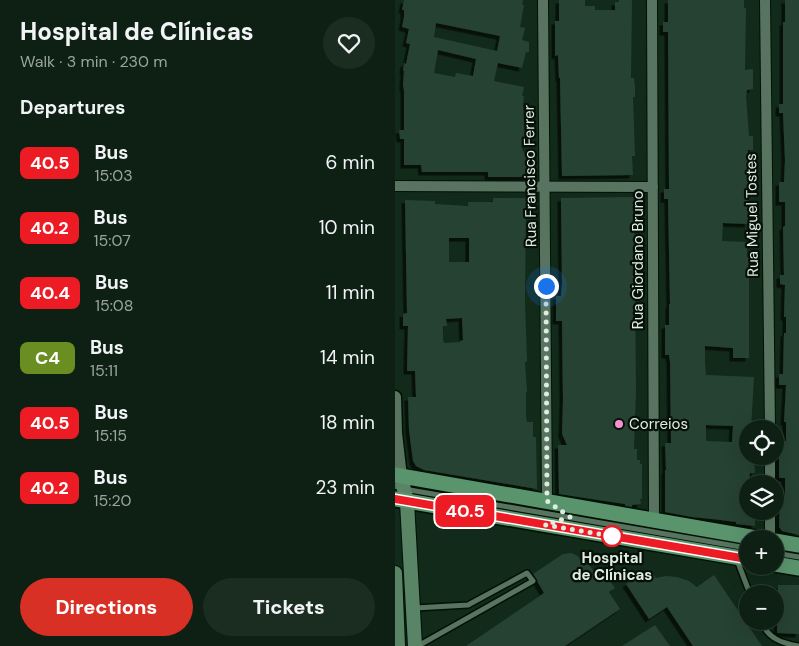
<!DOCTYPE html>
<meta charset="utf-8">
<style>
body{margin:0;font-family:"DM Sans",sans-serif;background:#1b2d21;color:#f1f3f6;height:100vh;display:flex;flex-direction:column;font-size:19px;white-space:nowrap}
*{box-sizing:border-box;margin:0}
p{font-size:16px;color:#9aa3a0}
.icon{flex:none;width:28px;height:28px;fill:none;stroke:currentColor;stroke-width:2;stroke-linecap:round;stroke-linejoin:round}
.map{position:relative;flex:1;overflow:hidden}
.drawer{display:flex;flex-direction:column;background:#0d2013;width:395px}
.drawer>*{flex:none}
.badge{padding:0 10px;border-radius:8px;font-size:18px;line-height:32px}
.controls{position:absolute;left:344px;top:420px;display:grid;gap:10px}
.controls a{display:grid;place-items:center;width:45px;height:45px;border-radius:50%;background:#0d2013;box-shadow:0 5px 20px #0002,0 0 0 1px #2d3e33;font-size:25px}
.you{position:absolute;width:25px;height:25px;margin:-12px;border:4px solid #fff;border-radius:50%;background:#1a73e8;box-shadow:0 0 0 8px #1a73e833}
.map>.badge{position:absolute;translate:-50% -50%;box-shadow:0 0 0 2px #fff}
h2{padding:0 20px;font-size:19px;line-height:45px}
.round{display:grid;place-items:center;flex:none;width:52px;height:52px;border-radius:26px;background:#1b2d21}
.head{display:flex;align-items:center;justify-content:space-between;height:85px;padding:0 20px}
h1{font-size:24px;font-weight:800;line-height:38px}
.button{display:flex;gap:10px;margin-top:auto;padding:10px 20px}
.button a{flex:1;height:58px;border-radius:30px;background:#d93025;color:#fff;font-size:20px;font-weight:800;line-height:58px;text-align:center}
.button a+a{background:#1b2d21;color:#f1f3f6}
ul{padding:0;list-style:none}
li{display:flex;align-items:center;gap:15px;height:65px;padding:0 20px}
li div{flex:1}
li b{display:block;font-size:19px}
li em{font-style:normal}
li .badge{min-width:55px;font-weight:700;text-align:center}
main{display:flex;flex:1;min-height:0}
.map>svg:first-child{display:block}
</style>
<main>
<section class="drawer">
<div class="head"><div><h1>Hospital de Clínicas</h1><p>Walk · 3 min · 230 m</p></div><a class="round"><svg class="icon" aria-label="heart" viewBox="0 0 24 24"><path d="M12 20l-8-8c-3-5 5-10 8-4 3-6 11-1 8 4z"/></svg></a></div>
<h2>Departures</h2>
<ul>
<li><span class="badge" style="background:#ed1c24;color:#fff">40.5</span><div><b>Bus</b><p>15:03</p></div><em>6 min</em></li>
<li><span class="badge" style="background:#ed1c24;color:#fff">40.2</span><div><b>Bus</b><p>15:07</p></div><em>10 min</em></li>
<li><span class="badge" style="background:#ed1c24;color:#fff">40.4</span><div><b>Bus</b><p>15:08</p></div><em>11 min</em></li>
<li><span class="badge" style="background:#6b8e23;color:#fff">C4</span><div><b>Bus</b><p>15:11</p></div><em>14 min</em></li>
<li><span class="badge" style="background:#ed1c24;color:#fff">40.5</span><div><b>Bus</b><p>15:15</p></div><em>18 min</em></li>
<li><span class="badge" style="background:#ed1c24;color:#fff">40.2</span><div><b>Bus</b><p>15:20</p></div><em>23 min</em></li>
</ul>
<div class="button"><a>Directions</a><a>Tickets</a></div>
</section>
<div class="map">
<svg width="404" height="646" viewBox="0 0 404 646">
<defs>
<filter id="shadow"><feDropShadow dx="-3.5" dy="3.5" stdDeviation="0" flood-color="#0009"/></filter>
</defs>
<rect width="100%" height="100%" fill="#112a19"/>
<g fill="#284230" fill-rule="evenodd" filter="url(#shadow)">
<path d="M 9,0 L 128,0 L 127,5 L 129,5 L 125,27 L 130,28 L 127,40 L 134,42 L 134,52 L 131,52 L 127,68 L 103,63 L 99,81 L 129,87 L 127,96 L 129,96 L 128,104 L 130,146 L 126,146 L 131,157 L 131,167 L 135,167 L 135,177 L 93,177 L 93,172 L 27,172 L 26,165 L 9,165 L 9,139 L 5,139 L 4,130 L 9,130 L 9,91 L 8,85 L 9,71 L 8,71 L 9,63 L 11,64 L 15,44 L 11,43 L 14,29 L 7,27 L 9,17 L 9,10 L 7,10 ZM 41,23 L 105,36 L 102,51 L 39,37 ZM 43,50 L 81,59 L 78,76 L 61,73 L 60,77 L 39,73 Z"/>
<path d="M 164,0 L 190,0 L 190,6 L 200,6 L 200,10 L 220,10 L 220,2 L 224,2 L 224,0 L 237,0 L 236,78 L 239,78 L 240,88 L 240,97 L 238,97 L 240,156 L 237,156 L 238,175 L 167,176 L 165,78 L 164,78 L 163,55 L 160,56 L 160,21 L 164,21 Z"/>
<path d="M 273,0 L 349,0 L 349,8 L 351,8 L 350,70 L 358,69 L 358,89 L 352,90 L 351,96 L 354,136 L 358,136 L 358,150 L 353,150 L 353,224 L 328,223 L 327,241 L 352,242 L 352,257 L 354,258 L 354,358 L 338,358 L 338,348 L 310,346 L 310,363 L 311,375 L 359,377 L 356,429 L 352,429 L 352,456 L 359,456 L 360,473 L 355,473 L 354,480 L 352,480 L 352,511 L 360,511 L 360,526 L 341,524 L 341,522 L 326,520 L 297,517 L 270,512 L 270,470 L 271,470 L 270,443 L 276,443 L 275,362 L 274,355 L 270,355 L 270,325 L 274,325 L 274,304 L 275,304 L 273,199 L 269,199 L 269,189 L 274,189 L 273,32 L 268,32 L 268,22 L 273,22 ZM 311,425 L 338,426 L 337,442 L 311,441 Z"/>
<path d="M 390,0 L 404,0 L 404,535 L 387,531 L 384,527 L 385,498 L 390,498 L 390,478 L 384,478 L 384,441 L 391,441 L 391,422 L 389,422 L 391,385 L 384,385 L 384,374 L 388,374 L 389,333 L 391,333 L 391,317 L 389,317 L 390,285 L 385,284 L 385,275 L 389,275 L 388,227 L 390,226 L 390,202 L 384,202 L 384,182 L 389,182 L 390,160 L 388,113 L 384,113 L 384,104 L 388,104 L 388,22 L 390,22 Z"/>
<path d="M 239,197 L 241,391 L 239,449 L 242,449 L 242,460 L 245,460 L 245,464 L 247,464 L 247,499 L 245,499 L 246,504 L 237,505 L 237,507 L 230,506 L 230,504 L 164,494 L 163,445 L 172,445 L 167,434 L 168,400 L 167,321 L 161,321 L 161,296 L 166,296 L 167,284 L 166,198 Z"/>
<path d="M 98,198 L 131,198 L 130,301 L 132,362 L 130,362 L 132,392 L 131,392 L 131,415 L 132,422 L 138,422 L 138,437 L 141,437 L 142,489 L 29,470 L 21,466 L 18,461 L 14,430 L 13,397 L 21,397 L 20,371 L 12,371 L 13,326 L 8,326 L 8,314 L 12,313 L 10,200 L 40,201 L 40,204 L 73,206 L 73,202 L 98,202 ZM 54,238 L 74,238 L 74,262 L 54,262 ZM 67,318 L 68,340 L 65,341 L 65,342 L 50,343 L 48,341 L 48,326 L 52,326 L 51,319 Z"/>
<path d="M 176,553 L 183,556 L 189,566 L 193,563 L 200,573 L 207,571 L 209,573 L 220,588 L 214,592 L 225,609 L 170,646 L 71,646 L 149,593 L 138,574 L 168,554 Z"/>
<path d="M 254,569 L 261,578 L 271,576 L 282,577 L 294,581 L 302,587 L 319,575 L 367,646 L 298,646 L 272,607 L 254,619 L 231,584 Z"/>
<path d="M 383,585 L 404,585 L 404,634 L 382,633 Z"/>
<path d="M 260,625 L 275,646 L 227,646 Z"/>
</g>
<g fill="none" stroke-linecap="round" stroke-linejoin="round">
<defs>
<g id="service">
<path d="M 0,486 L 9,489 L 352,548"/>
<path d="M 380,553 L 404,557"/>
<path d="M 342,560 L 355,594"/>
<path d="M 20,608 L 73,605 L 132,573 L 138,581 L 23,646"/>
<path d="M 366,621 C 373,639 387,643 403,646"/>
</g>
<g id="minor">
<path d="M 148,0 L 152,501"/>
<path d="M 257,0 L 259,520"/>
<path d="M 370,0 L 375,429"/>
<path d="M 0,186 L 258,187"/>
<path d="M 375,456 L 375,484"/>
<path d="M 375,511 L 375,539"/>
</g>
<path id="tertiary" d="M 0,397 L 1,433 L 6,477"/>
<g id="secondary">
<path d="M 6,477 L 12,502 L 20,646"/>
<path d="M 0,573 L 3,646"/>
</g>
<g id="primary">
<path d="M 0,475 L 367,539"/>
<path d="M 0,499 L 352,559"/>
<path d="M 380,541 L 404,545"/>
<path d="M 380,564 L 404,568"/>
</g>
</defs>
<use href="#service" stroke="#001204" stroke-width="8"/>
<use href="#minor" stroke="#001204" stroke-width="12"/>
<use href="#tertiary" stroke="#001204" stroke-width="15"/>
<use href="#secondary" stroke="#001204" stroke-width="16"/>
<use href="#primary" stroke="#001204" stroke-width="18"/>
<use href="#service" stroke="#587460" stroke-width="5"/>
<use href="#minor" stroke="#587460" stroke-width="10"/>
<use href="#tertiary" stroke="#587460" stroke-width="12"/>
<use href="#secondary" stroke="#598466" stroke-width="14"/>
<use href="#primary" stroke="#5a946d" stroke-width="15"/>
</g>
<g fill="none" stroke-linecap="round" stroke-linejoin="round">
<defs>
<path id="line" d="M 0,499 L 352,559"/>
</defs>
<use href="#line" stroke="#fff" stroke-width="11"/>
<use href="#line" stroke="#ed1c24" stroke-width="8"/>
<path stroke="#deede2" stroke-width="5" stroke-dasharray="0 9" d="M 151,286 L 152,501 L 175,517 L 150,525 L 221,537 L 217,536"/>
</g>
<circle fill="#f790ce" stroke="#061008" stroke-width="2" cx="224" cy="424" r="5"/>
<circle fill="#fff" stroke="#ed1c24" stroke-width="2.5" cx="217" cy="536" r="10"/>
<g text-anchor="middle" dominant-baseline="central" stroke-width="4.5" stroke-linejoin="round" paint-order="stroke">
<g font-size="15" fill="#deede2" stroke="#061008">
<text transform="translate(135 176) rotate(-91)">Rua Francisco Ferrer</text>
<text transform="translate(357 215) rotate(-91)">Rua Miguel Tostes</text>
<text transform="translate(243 260) rotate(-90)">Rua Giordano Bruno</text>
</g>
<g font-size="15" fill="#deede2" stroke="#061008" text-anchor="start">
<text x="234" y="424">Correios</text>
</g>
<g font-size="15" font-weight="bold" fill="#deede2" stroke="#061008">
<text x="217" y="558">Hospital<tspan x="217" dy="17">de Clínicas</tspan></text>
</g>
</g>
</svg>
<div class="controls">
<a><svg class="icon" aria-label="locate" viewBox="0 0 24 24"><circle cx="12" cy="12" r="6"/><path d="M12 2v4M12 18v4M2 12h4M18 12h4"/></svg></a>
<a><svg class="icon" aria-label="layers" viewBox="0 0 24 24"><path d="M12 4l9 5-9 5-9-5zM3 14l9 5 9-5"/></svg></a>
<a>+</a>
<a>−</a>
</div>
<div class="you" style="left:151px;top:286px"></div>
<b class="badge" style="left:70px;top:511px;background:#ed1c24;color:#fff">40.5</b>
</div>
</main>
